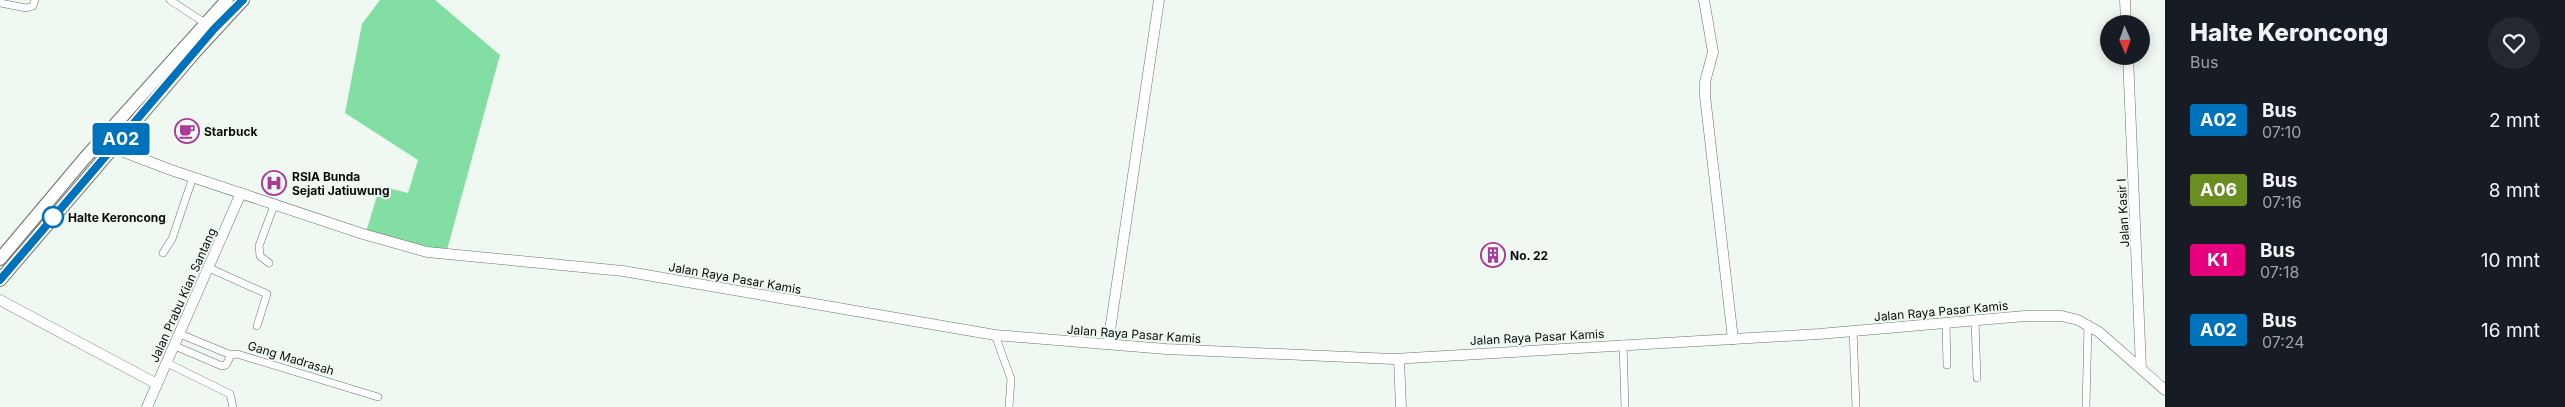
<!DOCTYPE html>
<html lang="id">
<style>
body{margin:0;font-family:Inter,sans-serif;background:#242831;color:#f1f3f6;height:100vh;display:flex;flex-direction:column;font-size:19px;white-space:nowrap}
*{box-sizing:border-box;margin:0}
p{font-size:16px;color:#9ea1a6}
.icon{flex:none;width:28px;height:28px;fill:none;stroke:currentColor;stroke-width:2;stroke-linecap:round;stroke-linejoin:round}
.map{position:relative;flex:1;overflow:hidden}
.side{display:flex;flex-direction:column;background:#171b24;width:400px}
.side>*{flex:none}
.badge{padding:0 10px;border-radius:4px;font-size:18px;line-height:32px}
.needle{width:32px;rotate:178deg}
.controls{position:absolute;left:2100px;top:15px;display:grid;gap:10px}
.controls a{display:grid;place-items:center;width:50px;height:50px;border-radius:50%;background:#171b24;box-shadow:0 2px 12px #0003;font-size:25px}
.map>.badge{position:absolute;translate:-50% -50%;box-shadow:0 0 0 2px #fff}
.round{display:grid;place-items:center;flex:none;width:52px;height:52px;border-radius:26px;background:#242831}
.headline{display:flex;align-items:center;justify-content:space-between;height:85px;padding:0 25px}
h1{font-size:24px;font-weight:800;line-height:38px}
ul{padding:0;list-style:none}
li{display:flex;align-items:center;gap:15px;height:70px;padding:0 25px}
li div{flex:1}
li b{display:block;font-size:19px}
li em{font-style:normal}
li .badge{min-width:55px;font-weight:700;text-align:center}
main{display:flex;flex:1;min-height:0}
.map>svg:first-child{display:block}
</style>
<main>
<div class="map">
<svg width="2165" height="407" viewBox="0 0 2165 407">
<rect width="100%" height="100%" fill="#eff8f1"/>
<path fill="#83dea4" d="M 380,0 L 435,0 L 500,55 L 447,250 L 406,245 L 366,232 L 380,186 L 408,193 L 418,160 L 345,113 L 362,24 Z"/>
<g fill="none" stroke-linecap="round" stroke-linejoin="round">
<defs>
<g id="street">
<path d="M 170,0 L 208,25"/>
<path d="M 0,3 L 26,8 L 33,6 L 35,0"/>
<path d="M 163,253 L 172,239 L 193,177"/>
<path d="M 269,263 L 260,256 L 259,246 L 275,203"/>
<path d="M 209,268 L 267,294 L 257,326"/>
<path d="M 1975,321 L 1977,378"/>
<path d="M 1946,324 L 1947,365"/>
<path d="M 1853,330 L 1856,407"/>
<path d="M 180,334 L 231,355"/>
<path d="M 995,335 L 1011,379 L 1009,407"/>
<path d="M 1623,344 L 1625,407"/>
<path d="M 175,346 L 222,366 L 226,365 L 231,355 L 237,354 L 378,397"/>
<path d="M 167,363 L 230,394 L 233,407"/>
<path d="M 2086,407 L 2088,324"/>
</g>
<g id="secondary">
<path d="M 1704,0 L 1713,52 L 1705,82 L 1705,96 L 1733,339"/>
<path d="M 2125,0 L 2126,24"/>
<path d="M 2128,56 L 2141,368"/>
<path d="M 108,146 L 171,170 L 363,234 L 427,252 L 623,271 L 995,335 L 1166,349 L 1393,359 L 1819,334 L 2025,316 L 2062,316 L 2078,320 L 2099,332 L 2165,390"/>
<path d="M 0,300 L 157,384"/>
<path d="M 1108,344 L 1159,0"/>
<path d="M 1399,359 L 1401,407"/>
<path d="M 147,407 L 241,193"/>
</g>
<g id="highway">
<path d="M 0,259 L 84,159 L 227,0"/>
<path d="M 0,280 L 195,52 L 243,0"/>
</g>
</defs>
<use href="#street" stroke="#6a736d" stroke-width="8"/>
<use href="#secondary" stroke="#6a736d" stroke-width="11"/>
<use href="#highway" stroke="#6a736d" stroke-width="14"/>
<use href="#street" stroke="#fff" stroke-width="7"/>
<use href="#secondary" stroke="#fff" stroke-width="10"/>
<use href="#highway" stroke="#fff" stroke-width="12"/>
</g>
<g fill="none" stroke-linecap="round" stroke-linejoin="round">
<defs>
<path id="line" d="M 0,280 L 214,29 L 243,0"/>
</defs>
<use href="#line" stroke="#fff" stroke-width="11"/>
<use href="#line" stroke="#0072bc" stroke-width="8"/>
</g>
<defs>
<symbol id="cafe-ring" viewBox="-11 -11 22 22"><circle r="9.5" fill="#eff8f1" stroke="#aa3a98" stroke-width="1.5"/><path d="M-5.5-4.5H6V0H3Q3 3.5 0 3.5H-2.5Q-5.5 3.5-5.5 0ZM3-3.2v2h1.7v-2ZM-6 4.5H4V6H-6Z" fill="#aa3a98"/></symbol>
<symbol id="hospital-ring" viewBox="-11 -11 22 22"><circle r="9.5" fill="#eff8f1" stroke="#aa3a98" stroke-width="1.5"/><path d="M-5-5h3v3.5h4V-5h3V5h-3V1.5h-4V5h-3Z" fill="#aa3a98"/></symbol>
<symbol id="building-ring" viewBox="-11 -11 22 22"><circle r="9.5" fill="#eff8f1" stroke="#aa3a98" stroke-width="1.5"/><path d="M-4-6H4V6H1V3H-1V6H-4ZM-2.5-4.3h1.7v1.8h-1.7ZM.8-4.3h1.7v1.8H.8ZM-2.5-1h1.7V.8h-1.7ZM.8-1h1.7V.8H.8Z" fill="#aa3a98"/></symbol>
</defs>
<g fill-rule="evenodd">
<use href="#cafe-ring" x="173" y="117" width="28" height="28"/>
<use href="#hospital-ring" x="260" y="169" width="28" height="28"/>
<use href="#building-ring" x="1479" y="241" width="28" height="28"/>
</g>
<circle fill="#fff" stroke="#0072bc" stroke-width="2.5" cx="53" cy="217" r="10"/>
<g text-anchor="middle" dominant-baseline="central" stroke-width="4" stroke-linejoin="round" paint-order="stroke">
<g font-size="12" font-weight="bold" fill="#090c0a" stroke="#eff8f1" text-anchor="start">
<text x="204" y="131">Starbuck</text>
<text x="292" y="176">RSIA Bunda<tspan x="292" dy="14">Sejati Jatiuwung</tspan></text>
<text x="1510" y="255">No. 22</text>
</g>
<g font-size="12" fill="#090c0a" stroke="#eff8f1">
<text transform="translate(2123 213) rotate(-93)">Jalan Kasir I</text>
<text transform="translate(735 278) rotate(10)">Jalan Raya Pasar Kamis</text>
<text transform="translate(183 295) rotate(-66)">Jalan Prabu Kian Santang</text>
<text transform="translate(1941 311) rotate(-5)">Jalan Raya Pasar Kamis</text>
<text transform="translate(1134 334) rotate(4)">Jalan Raya Pasar Kamis</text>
<text transform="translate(1537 337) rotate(-3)">Jalan Raya Pasar Kamis</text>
<text transform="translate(291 358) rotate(17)">Gang Madrasah</text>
</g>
<g font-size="12" font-weight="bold" fill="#090c0a" stroke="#eff8f1" text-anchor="start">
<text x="68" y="217">Halte Keroncong</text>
</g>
</g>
</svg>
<div class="controls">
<a><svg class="needle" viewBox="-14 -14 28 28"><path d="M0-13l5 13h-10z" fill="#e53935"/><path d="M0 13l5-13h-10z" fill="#9ea1a6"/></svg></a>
</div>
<b class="badge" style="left:121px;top:139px;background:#0072bc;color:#fff">A02</b>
</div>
<section class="side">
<div class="headline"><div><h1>Halte Keroncong</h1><p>Bus</p></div><a class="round"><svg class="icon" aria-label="heart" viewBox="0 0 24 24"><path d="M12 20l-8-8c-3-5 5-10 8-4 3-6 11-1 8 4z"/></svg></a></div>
<ul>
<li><span class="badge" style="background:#0072bc;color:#fff">A02</span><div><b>Bus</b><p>07:10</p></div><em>2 mnt</em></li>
<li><span class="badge" style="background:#6b8e23;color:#fff">A06</span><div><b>Bus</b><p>07:16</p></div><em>8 mnt</em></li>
<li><span class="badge" style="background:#e6007e;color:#fff">K1</span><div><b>Bus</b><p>07:18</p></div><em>10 mnt</em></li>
<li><span class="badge" style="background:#0072bc;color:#fff">A02</span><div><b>Bus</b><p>07:24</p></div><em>16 mnt</em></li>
</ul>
</section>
</main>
